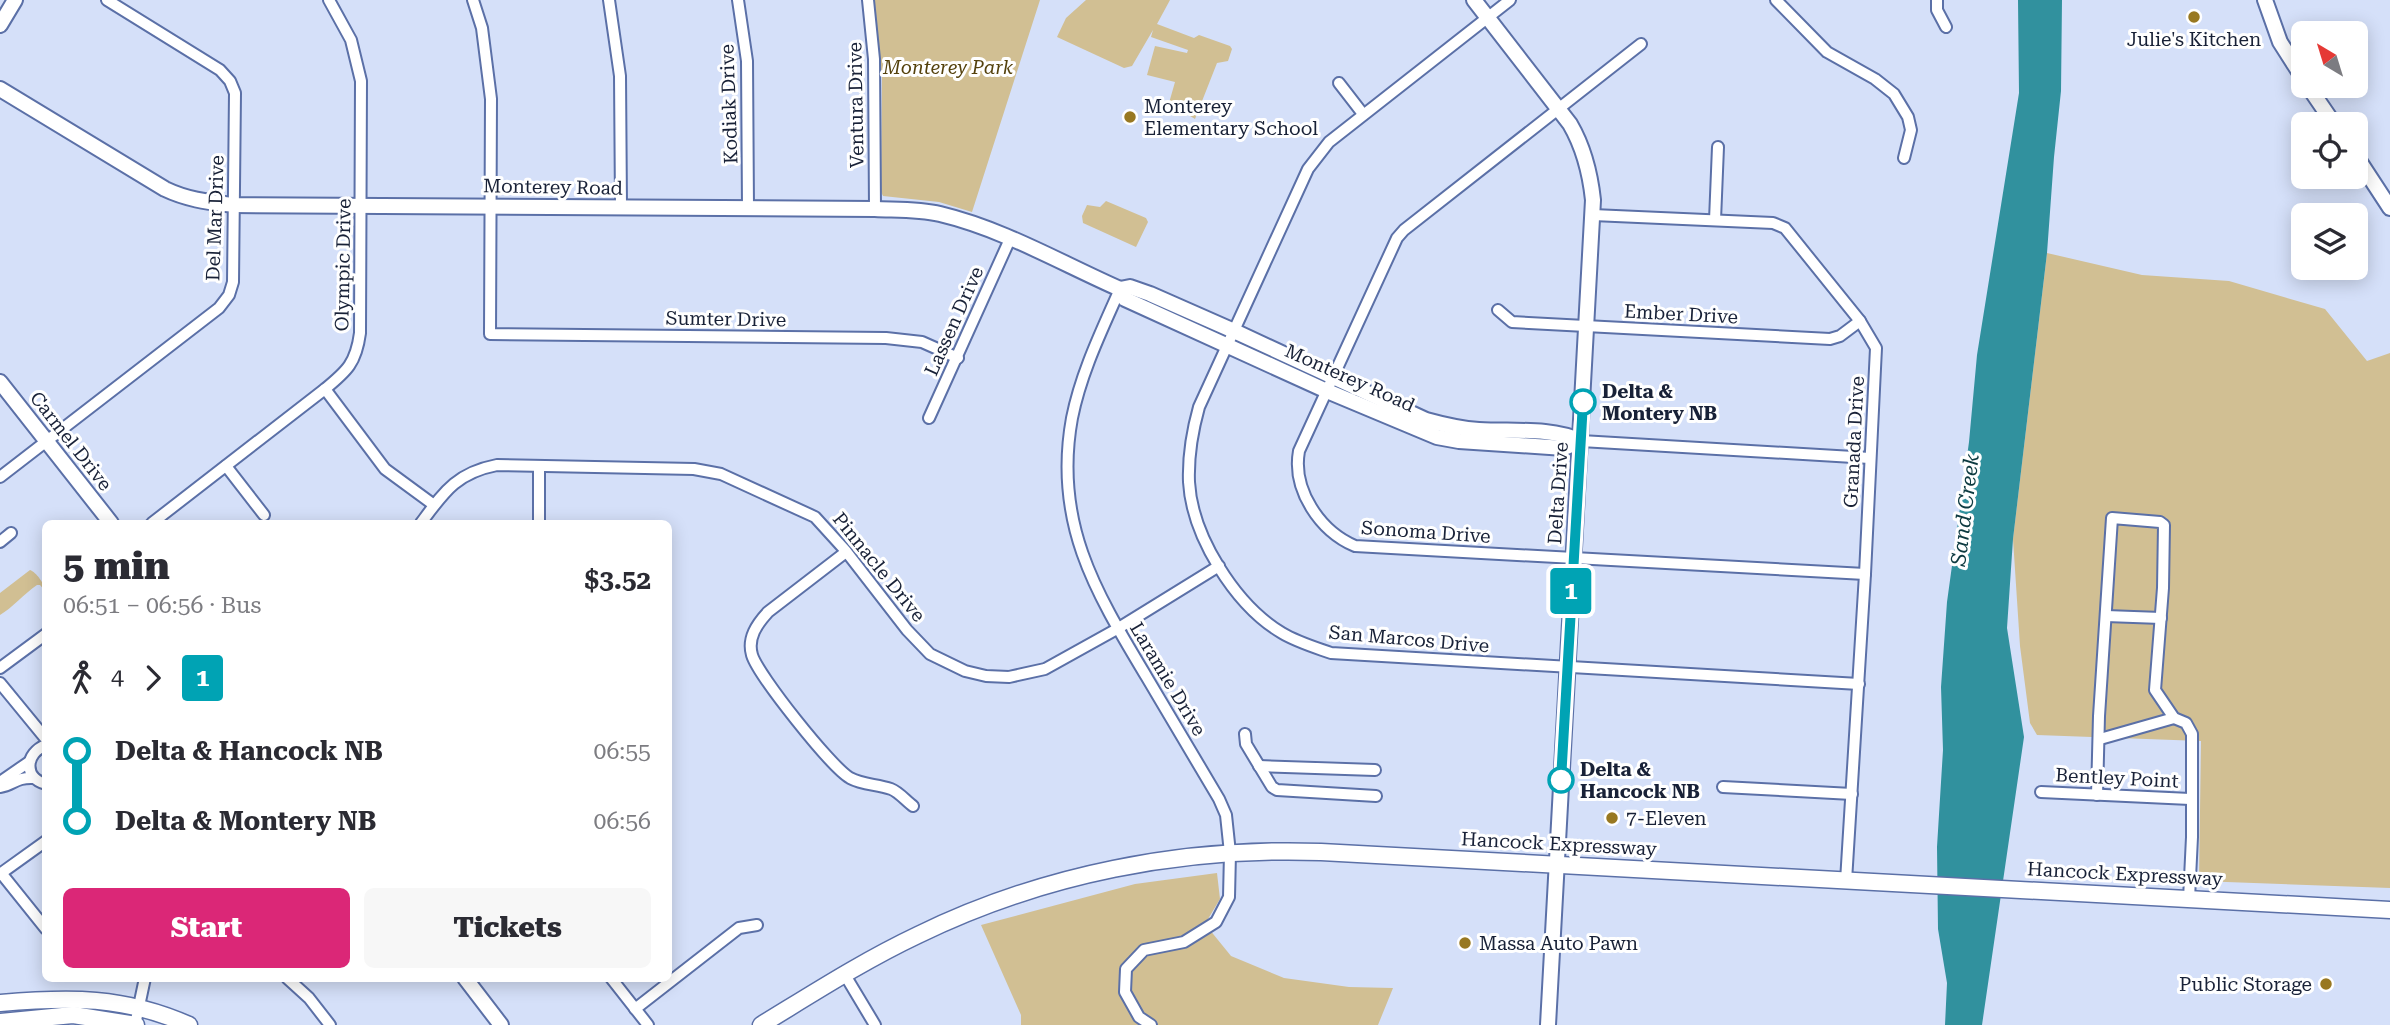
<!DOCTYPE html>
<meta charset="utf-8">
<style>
body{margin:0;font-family:"Roboto Serif",serif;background:#f7f7f7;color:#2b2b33;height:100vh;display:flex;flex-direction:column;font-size:26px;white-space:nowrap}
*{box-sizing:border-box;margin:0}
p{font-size:23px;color:#7c7c81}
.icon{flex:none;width:38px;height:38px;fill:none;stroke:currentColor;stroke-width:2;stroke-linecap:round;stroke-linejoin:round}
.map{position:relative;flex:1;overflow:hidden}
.panel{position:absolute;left:42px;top:520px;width:630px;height:462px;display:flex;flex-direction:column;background:#fff;border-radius:10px;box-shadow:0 4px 18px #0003}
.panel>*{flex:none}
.badge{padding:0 14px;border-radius:5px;font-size:24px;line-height:46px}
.needle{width:46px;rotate:322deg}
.controls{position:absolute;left:2291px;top:21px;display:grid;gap:14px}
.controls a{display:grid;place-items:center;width:77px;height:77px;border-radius:10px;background:#fff;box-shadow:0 4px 18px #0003;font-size:35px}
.map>.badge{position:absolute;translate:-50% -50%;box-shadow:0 0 0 4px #fff}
.legs{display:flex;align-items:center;gap:10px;height:77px;padding:0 21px;font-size:23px}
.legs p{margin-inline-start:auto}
.head{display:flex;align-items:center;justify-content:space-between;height:119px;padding:0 21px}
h1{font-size:38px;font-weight:800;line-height:52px}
.button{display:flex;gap:14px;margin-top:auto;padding:14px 21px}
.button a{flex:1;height:80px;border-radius:10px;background:#db2777;color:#fff;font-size:28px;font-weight:800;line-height:80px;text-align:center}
.button a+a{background:#f7f7f7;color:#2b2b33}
ul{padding:0 21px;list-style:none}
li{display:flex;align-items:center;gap:24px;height:70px;font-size:26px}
li i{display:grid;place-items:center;width:10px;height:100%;margin:0 9px;background:currentColor}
li i::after{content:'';width:18px;height:18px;margin:-9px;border:5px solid;border-radius:50%;background:#fff}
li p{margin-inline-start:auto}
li:first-child i{background:linear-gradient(#0000 50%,currentColor 0)}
li:last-child i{background:linear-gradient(currentColor 50%,#0000 0)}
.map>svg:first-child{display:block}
</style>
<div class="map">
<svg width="2390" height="1025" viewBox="0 0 2390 1025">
<rect width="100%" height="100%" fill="#d5e0f9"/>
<g fill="#d1bf93">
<path d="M 874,0 L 1040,0 L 972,212 L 939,202 L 883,196 L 881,192 L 882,78 Z"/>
<path d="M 1086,0 L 1170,0 L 1157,24 L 1194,38 L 1199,35 L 1230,46 L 1232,49 L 1228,61 L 1217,63 L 1195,119 L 1169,103 L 1175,82 L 1147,75 L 1155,46 L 1187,53 L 1188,50 L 1151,37 L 1153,30 L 1132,66 L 1124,68 L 1057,37 L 1066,18 Z"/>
<path d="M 1106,201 L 1146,218 L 1148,222 L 1136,247 L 1083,223 L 1082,216 L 1087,205 L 1100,207 Z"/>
<path d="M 2047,253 L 2142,275 L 2229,281 L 2325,309 L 2367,361 L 2390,353 L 2390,888 L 2199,881 L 2201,741 L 2037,735 L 2030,723 L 2020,646 L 2013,539 Z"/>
<path d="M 30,570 C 36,572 45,584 45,591 L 40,585 L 37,585 C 24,594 12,608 0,615 L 0,593 Z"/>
<path d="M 1217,873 L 1220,899 L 1205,924 L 1231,956 L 1284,978 L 1349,987 L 1393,988 L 1378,1025 L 1021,1025 L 1021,1015 L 981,925 L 1135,884 Z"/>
</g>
<path fill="#31919e" d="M 2018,0 L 2062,0 L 2061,91 L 2054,157 L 2047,253 L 2013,539 L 2007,628 L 2024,737 L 1982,1025 L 1945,1025 L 1947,983 L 1938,929 L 1937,847 L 1943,750 L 1941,687 L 1947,602 L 1969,442 L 1977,355 L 2019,93 Z"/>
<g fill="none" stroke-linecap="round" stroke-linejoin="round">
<defs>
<g id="street">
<path d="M 473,0 L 482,28 L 491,99 L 490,334 L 886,338 L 922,342 L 958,358"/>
<path d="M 609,0 L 620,76 L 621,207"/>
<path d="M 738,0 L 747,61 L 748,208"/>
<path d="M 868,0 L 874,59 L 875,209"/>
<path d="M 1510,0 L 1329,142 L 1308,169 L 1199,407 C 1192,432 1188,456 1189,482 C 1192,536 1235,605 1282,633 C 1297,642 1314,647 1331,653 L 1859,684"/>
<path d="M 1776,0 L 1827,52 L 1875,79 L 1894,94 L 1908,117 L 1911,130 L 1904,158"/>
<path d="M 1937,0 L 1937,10 L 1946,27"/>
<path d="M 1641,44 L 1404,230 L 1397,238 L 1299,451 C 1292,490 1320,531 1355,546 L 1865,574"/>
<path d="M 1339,83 L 1363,114"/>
<path d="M 1593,215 L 1773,223 L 1785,228 L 1860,321 L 1876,348 L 1865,574 L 1846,881"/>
<path d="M 1715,220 L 1718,147"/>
<path d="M 1120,289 C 1101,332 1081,373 1072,418 C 1053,522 1095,591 1146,676 C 1170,717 1195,758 1219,799 L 1226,815 L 1230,853 L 1229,897 L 1216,922 L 1184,942 L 1144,950 L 1126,969 L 1125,992 L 1139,1017 L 1151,1025"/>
<path d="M 1498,310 L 1512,322 L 1830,339 L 1840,336 L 1860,321"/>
<path d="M 325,389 L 385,469 L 434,505"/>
<path d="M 929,418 L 1010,239"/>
<path d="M 1581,441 L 1870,458"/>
<path d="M 226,466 L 264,515"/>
<path d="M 0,477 L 219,308 L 229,295 L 233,282 L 235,93 L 230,81 L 220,70 L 107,0"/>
<path d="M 152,523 L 325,389 C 347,371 356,363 360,333 L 361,81 L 351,40 L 329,0"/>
<path d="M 421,523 C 444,492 456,473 497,465 L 694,469 L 721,474 L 815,517 L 845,550 L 907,630 L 930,654 L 965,671 L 986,676 L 1009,677 L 1045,669 L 1117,629 L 1219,566"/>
<path d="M 539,523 L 539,466"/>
<path d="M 0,542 L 11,533"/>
<path d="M 846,552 L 768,612 C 757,624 747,638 752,655 C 758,675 831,767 850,778 C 863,785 877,784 891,789 C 899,792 906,801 913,806"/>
<path d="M 2106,616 L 2161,618"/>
<path d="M 0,668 L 46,634"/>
<path d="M 0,683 L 46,739"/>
<path d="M 1245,734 L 1246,744 L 1272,787 L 1277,790 L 1376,796"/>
<path d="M 2100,739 L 2174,718"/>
<path d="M 46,745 C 25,753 23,778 46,784"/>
<path d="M 1259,766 L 1375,770"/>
<path d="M 0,782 L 29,762"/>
<path d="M 0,787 C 14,785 15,777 34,778"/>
<path d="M 1723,787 L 1852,794"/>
<path d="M 2041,792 L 2190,799"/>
<path d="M 2097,795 L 2099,716 L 2112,518 L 2160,522 L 2164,525 L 2163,588 L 2155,690 L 2174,718 L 2186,723 L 2192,734 L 2192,837 L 2189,899"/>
<path d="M 1,873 L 46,929"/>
<path d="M 0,874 L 46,841"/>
<path d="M 845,975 L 875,1025"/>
<path d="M 287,978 L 309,998 L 330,1025"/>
<path d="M 611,978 L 648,1025"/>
<path d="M 635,1009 L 739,928 L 757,925"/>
<path d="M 135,1025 L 145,978"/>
</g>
<g id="secondary">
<path d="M 1474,0 L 1570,124 C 1584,148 1590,172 1593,200 L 1548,1025"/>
<path d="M 2265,0 L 2280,42 L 2303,78"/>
<path d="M 0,25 L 15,0"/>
<path d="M 2308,86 L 2334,124"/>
<path d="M 0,89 L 165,189 C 188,200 209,202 233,205 L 875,209 C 896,210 919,209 940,214 C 1003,229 1061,263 1120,289 L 1125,299 L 1327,391 L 1437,437 L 1459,441 L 1564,448 L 1581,441"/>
<path d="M 2356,156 L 2390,208"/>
<path d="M 1120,289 L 1130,287 L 1150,294 L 1234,331 L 1426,420 C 1444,425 1461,429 1479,430 C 1513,432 1550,427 1581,441"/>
<path d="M 0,382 L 111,523"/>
<path d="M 465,978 L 501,1025"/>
</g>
<g id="primary">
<path d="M 0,1003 C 69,997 124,996 189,1025"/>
<path d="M 0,1022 L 73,1015 L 136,1025"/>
<path d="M 761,1025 C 812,994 863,961 918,935 C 1043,874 1182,847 1321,852 L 2390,910"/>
</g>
</defs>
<use href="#street" stroke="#5b70a7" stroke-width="14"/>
<use href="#secondary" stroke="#5b70a7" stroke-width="18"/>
<use href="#primary" stroke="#5b70a7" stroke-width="19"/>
<use href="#street" stroke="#fff" stroke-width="10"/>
<use href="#secondary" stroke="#fff" stroke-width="14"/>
<use href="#primary" stroke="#fff" stroke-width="16"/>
</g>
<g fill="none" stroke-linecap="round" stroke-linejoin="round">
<defs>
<path id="line-1" d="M 1561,780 L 1583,402"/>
</defs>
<use href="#line-1" stroke="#fff" stroke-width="16"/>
<use href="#line-1" stroke="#00a3b4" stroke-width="10"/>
</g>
<g fill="#987821" stroke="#fff" stroke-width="2.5">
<circle cx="2194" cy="17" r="7"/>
<circle cx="1130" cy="117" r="7"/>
<circle cx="1612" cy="818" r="7"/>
<circle cx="1465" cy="943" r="7"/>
<circle cx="2326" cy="984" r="7"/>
</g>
<g fill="#fff" stroke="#00a3b4" stroke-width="3.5">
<circle cx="1583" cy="402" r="12"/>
<circle cx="1561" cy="780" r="12"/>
</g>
<g text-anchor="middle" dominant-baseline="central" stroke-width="6" stroke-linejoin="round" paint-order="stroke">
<g font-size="19" fill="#182137" stroke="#fff" text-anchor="start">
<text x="2194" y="39" text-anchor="middle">Julie's Kitchen</text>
<text x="1144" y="106">Monterey<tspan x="1144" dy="22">Elementary School</tspan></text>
<text x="1626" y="818">7-Eleven</text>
<text x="1479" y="943">Massa Auto Pawn</text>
<text x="2312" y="984" text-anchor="end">Public Storage</text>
</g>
<g font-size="19" font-style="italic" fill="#54410c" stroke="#fff">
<text x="948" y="67">Monterey Park</text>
</g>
<g font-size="19" fill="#182137" stroke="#fff">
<text transform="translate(729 104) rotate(-92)">Kodiak Drive</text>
<text transform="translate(856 105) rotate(-91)">Ventura Drive</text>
<text transform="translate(553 187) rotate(1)">Monterey Road</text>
<text transform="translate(215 218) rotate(-88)">Del Mar Drive</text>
<text transform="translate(343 265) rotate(-89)">Olympic Drive</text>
<text transform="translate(1681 314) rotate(3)">Ember Drive</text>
<text transform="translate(726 319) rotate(1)">Sumter Drive</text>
<text transform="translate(954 321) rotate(-66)">Lassen Drive</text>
<text transform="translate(1350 378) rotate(24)">Monterey Road</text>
<text transform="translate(71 441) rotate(52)">Carmel Drive</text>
<text transform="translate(1854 442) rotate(-87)">Granada Drive</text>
<text transform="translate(1558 493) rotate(-86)">Delta Drive</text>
<text transform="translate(1426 532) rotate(4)">Sonoma Drive</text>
<text transform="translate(879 567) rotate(51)">Pinnacle Drive</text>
<text transform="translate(1409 639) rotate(5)">San Marcos Drive</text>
<text transform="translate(1168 679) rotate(59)">Laramie Drive</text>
<text transform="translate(2117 778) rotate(3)">Bentley Point</text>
<text transform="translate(1559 844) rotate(3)">Hancock Expressway</text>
<text transform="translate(2125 874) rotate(3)">Hancock Expressway</text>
</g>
<g font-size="19" font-weight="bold" fill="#182137" stroke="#fff" text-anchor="start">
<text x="1602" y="391">Delta &amp;<tspan x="1602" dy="22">Montery NB</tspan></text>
<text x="1580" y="769">Delta &amp;<tspan x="1580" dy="22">Hancock NB</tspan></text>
</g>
<g font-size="21" font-style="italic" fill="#0d3a40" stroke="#fff">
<text transform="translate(1965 510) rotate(-83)">Sand Creek</text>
</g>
</g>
</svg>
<div class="controls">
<a><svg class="needle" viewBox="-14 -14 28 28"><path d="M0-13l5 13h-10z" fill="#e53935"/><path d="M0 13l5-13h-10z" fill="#7c7c81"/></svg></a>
<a><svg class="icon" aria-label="locate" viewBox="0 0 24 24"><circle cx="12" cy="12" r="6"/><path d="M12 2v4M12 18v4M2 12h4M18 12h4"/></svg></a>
<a><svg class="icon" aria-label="layers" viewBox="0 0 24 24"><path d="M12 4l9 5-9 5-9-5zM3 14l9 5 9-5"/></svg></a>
</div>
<b class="badge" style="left:1571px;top:591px;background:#00a3b4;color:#fff">1</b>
<section class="panel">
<div class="head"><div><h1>5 min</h1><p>06:51 – 06:56 · Bus</p></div><b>$3.52</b></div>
<div class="legs"><svg class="icon" aria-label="walk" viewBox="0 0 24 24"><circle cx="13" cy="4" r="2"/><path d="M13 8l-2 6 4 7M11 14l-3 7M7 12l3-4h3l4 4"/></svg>4<svg class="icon" aria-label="forward" viewBox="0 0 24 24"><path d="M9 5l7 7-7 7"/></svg><b class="badge" style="background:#00a3b4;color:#fff">1</b></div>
<ul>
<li><i style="color:#00a3b4"></i><b>Delta &amp; Hancock NB</b><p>06:55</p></li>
<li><i style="color:#00a3b4"></i><b>Delta &amp; Montery NB</b><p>06:56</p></li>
</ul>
<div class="button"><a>Start</a><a>Tickets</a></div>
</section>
</div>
